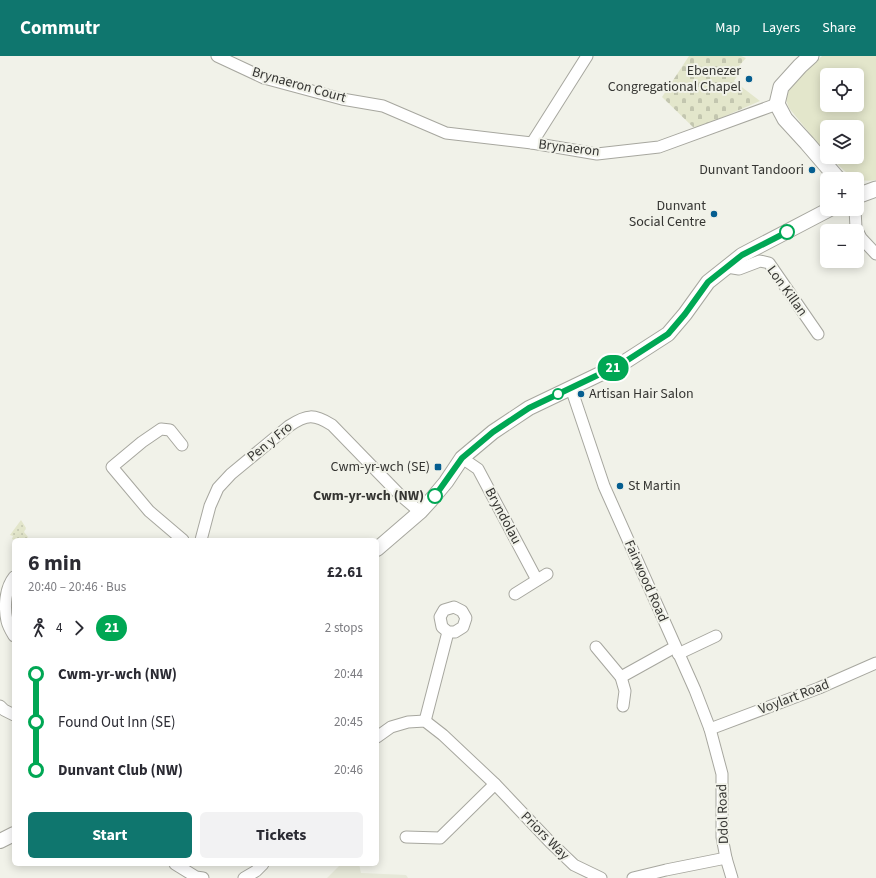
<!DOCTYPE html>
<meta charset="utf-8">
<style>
body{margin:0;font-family:"Source Sans 3",sans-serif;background:#f2f2f3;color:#2b2b33;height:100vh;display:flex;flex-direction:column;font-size:15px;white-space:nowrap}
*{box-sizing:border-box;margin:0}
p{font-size:13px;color:#7c7c81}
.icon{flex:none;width:22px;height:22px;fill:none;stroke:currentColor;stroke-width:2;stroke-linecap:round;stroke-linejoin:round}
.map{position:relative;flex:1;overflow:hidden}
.sheet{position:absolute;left:12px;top:482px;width:367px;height:328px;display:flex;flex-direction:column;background:#fff;border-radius:6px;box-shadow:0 2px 10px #0003}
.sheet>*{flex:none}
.badge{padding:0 8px;border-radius:13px;font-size:14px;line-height:26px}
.tools{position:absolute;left:820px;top:12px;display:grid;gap:8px}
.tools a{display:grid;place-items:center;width:44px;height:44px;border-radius:6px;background:#fff;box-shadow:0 2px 10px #0003;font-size:20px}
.map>.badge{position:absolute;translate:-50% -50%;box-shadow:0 0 0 2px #fff}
.legs{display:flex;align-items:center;gap:6px;height:44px;padding:0 16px;font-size:13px}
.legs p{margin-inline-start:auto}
.head{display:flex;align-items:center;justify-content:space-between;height:68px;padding:0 16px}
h1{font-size:22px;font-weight:700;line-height:30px}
.button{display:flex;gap:8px;margin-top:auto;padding:8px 16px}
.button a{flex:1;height:46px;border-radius:6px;background:#0f766e;color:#fff;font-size:16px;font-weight:700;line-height:46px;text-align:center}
.button a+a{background:#f2f2f3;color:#2b2b33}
ul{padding:0 16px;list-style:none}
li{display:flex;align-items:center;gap:14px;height:48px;font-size:15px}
li i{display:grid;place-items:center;width:6px;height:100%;margin:0 5px;background:currentColor}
li i::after{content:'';width:10px;height:10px;margin:-5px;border:3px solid;border-radius:50%;background:#fff}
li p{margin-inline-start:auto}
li:first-child i{background:linear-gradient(#0000 50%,currentColor 0)}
li:last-child i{background:linear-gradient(currentColor 50%,#0000 0)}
header{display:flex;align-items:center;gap:24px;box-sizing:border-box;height:56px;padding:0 20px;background:#0f766e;color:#fff}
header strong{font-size:19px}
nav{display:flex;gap:22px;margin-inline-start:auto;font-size:14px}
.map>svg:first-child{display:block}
</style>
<header>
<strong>Commutr</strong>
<nav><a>Map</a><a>Layers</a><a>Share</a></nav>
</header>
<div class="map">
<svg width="876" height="822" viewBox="0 0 876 822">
<defs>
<pattern id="grass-dots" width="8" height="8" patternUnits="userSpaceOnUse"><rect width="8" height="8" fill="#e3e6cb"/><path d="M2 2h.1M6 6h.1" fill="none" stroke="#c3c6af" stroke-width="1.8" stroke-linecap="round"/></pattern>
<pattern id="cemetery-stones" width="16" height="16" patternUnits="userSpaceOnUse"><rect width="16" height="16" fill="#e3e6cb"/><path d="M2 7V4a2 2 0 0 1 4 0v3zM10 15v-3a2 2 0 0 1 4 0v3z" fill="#c3c6af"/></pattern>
</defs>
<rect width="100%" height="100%" fill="#f1f2e9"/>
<path fill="#e6e8d8" d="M 341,808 L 359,808 L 361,817 L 406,819 L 408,822 L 327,822 Z"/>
<path fill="url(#grass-dots)" d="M 21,464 L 26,472 L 24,476 L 28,481 L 26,484 L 14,484 L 12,483 L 13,480 L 10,479 Z"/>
<path fill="url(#cemetery-stones)" d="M 689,0 L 741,0 L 746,2 L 739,10 L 742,13 L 734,25 L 760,45 L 695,73 L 662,41 Z"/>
<path fill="#e3e6cb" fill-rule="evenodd" d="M 822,0 L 876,0 L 876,124 C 855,128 844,115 831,101 L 857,101 L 857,71 L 827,71 L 827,96 L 815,84 L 789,52 L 785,41 L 792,29 ZM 827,19 L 857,19 L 857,49 L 827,49 Z"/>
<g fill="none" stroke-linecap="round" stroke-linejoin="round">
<defs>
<g id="minor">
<path d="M 217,0 L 264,22 L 342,43 L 383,50 L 446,77 L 532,87 L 597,98 L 659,91 L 777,48"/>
<path d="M 532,87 L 587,0"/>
<path d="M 855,153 L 856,172 L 861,182 L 876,198"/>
<path d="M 727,211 L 739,213 L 760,205 L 769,207 L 818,278"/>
<path d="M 571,332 L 604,430 L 695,634 L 710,673 L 722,718 L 722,781 L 726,802 L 732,822"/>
<path d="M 182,389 L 170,374 L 161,373 L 142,386 L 112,411 L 149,455 L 183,484"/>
<path d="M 462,402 L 478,413 L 537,524"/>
<path d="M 201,484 L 210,450 L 218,432 L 231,418 L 289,370 C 307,358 314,358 332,369 L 399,438 L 420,456"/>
<path d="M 14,521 C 5,532 4,551 7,565 C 8,570 11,575 14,580"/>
<path d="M 515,538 L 547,518"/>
<path d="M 596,591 L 621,621 L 625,635 L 623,650"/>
<path d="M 678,598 L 716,580"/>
<path d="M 621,621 L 675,591"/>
<path d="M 0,650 L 4,654 L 14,659"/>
<path d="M 425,665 L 448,576 L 442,571 L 440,561 L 444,554 L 454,551 L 462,555 L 466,562 L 463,571 L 455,576 L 448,576"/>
<path d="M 710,673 L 819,632 L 876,607"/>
<path d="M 377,681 L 391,671 L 408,666 L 425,665 L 443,679 L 495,728 L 550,786 L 574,809 L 601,822"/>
<path d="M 406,781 L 440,782 L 495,728"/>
<path d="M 175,808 L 196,821 L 203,822"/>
<path d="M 244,822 L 256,815 L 263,808"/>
<path d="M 633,822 L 666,814 L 726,802"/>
</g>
<g id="tertiary">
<path d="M 377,493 L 420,456 L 431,444 L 446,426 L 462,402 L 493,376 L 529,352 L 623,307 L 668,278 L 685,258 L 708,226 L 742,199 L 830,153"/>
<path d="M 0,785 L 14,778"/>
</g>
<g id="secondary">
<path d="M 811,0 L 800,10 L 781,31 L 777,48 L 785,63 L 807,87 L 838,123"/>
<path d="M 857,140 L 876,133"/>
</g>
</defs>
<use href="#minor" stroke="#a7a79f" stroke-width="13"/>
<use href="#tertiary" stroke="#a7a79f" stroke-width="16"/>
<use href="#secondary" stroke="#a7a79f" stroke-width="17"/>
<use href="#minor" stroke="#fff" stroke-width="11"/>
<use href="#tertiary" stroke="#fff" stroke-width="14"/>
<use href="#secondary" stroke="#fff" stroke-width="15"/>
</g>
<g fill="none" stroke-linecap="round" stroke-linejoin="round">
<defs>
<path id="line-1" d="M 435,440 L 462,402 L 493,376 L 529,352 L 623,307 L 668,278 L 685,258 L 708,226 L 742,199 L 787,176"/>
</defs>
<use href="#line-1" stroke="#fff" stroke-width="9"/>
<use href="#line-1" stroke="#00a754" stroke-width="6"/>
</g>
<g fill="#055e90" stroke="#f1f2e9" stroke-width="1.5">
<circle cx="749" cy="23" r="4"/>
<circle cx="812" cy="114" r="4"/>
<circle cx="714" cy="158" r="4"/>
<circle cx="581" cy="338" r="4"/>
<rect x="434" y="407" width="8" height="8" rx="2"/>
<circle cx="620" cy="430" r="4"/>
</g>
<g fill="#fff" stroke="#00a754" stroke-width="2">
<circle cx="787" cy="176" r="7"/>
<circle cx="558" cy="338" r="5"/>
<circle cx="435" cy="440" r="7"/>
</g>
<g text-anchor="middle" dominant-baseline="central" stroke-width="4" stroke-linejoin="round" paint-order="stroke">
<g font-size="14" fill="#353532" stroke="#f1f2e9" text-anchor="end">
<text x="741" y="15">Ebenezer<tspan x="741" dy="16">Congregational Chapel</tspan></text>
<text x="804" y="114">Dunvant Tandoori</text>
<text x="706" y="150">Dunvant<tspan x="706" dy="16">Social Centre</tspan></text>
<text x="589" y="338" text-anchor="start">Artisan Hair Salon</text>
<text x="430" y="411">Cwm-yr-wch (SE)</text>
<text x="628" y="430" text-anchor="start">St Martin</text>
</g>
<g font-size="14" fill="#353532" stroke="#f1f2e9">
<text transform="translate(299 29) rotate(16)">Brynaeron Court</text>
<text transform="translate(569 92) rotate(7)">Brynaeron</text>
<text transform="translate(787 235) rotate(54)">Lon Killan</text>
<text transform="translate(270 386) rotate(-39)">Pen y Fro</text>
<text transform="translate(503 460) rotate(62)">Bryndolau</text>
<text transform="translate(646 525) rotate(66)">Fairwood Road</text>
<text transform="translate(794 641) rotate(-21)">Voylart Road</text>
<text transform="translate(723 758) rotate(-92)">Ddol Road</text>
<text transform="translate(545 780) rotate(45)">Priors Way</text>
</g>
<g font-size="14" font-weight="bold" fill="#353532" stroke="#f1f2e9" text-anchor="end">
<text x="424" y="440">Cwm-yr-wch (NW)</text>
</g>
</g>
</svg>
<div class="tools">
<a><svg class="icon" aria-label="locate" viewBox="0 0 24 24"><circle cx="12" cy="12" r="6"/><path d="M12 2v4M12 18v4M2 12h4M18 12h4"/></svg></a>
<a><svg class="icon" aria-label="layers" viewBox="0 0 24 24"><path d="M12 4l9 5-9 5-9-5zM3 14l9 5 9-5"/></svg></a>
<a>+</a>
<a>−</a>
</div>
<b class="badge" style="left:613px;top:312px;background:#00a754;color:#fff">21</b>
<section class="sheet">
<div class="head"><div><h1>6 min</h1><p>20:40 – 20:46 · Bus</p></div><b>£2.61</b></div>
<div class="legs"><svg class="icon" aria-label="walk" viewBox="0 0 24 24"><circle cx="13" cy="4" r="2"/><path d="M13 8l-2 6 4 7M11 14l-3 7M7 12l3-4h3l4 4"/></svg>4<svg class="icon" aria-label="forward" viewBox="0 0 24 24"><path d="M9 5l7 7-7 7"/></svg><b class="badge" style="background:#00a754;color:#fff">21</b><p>2 stops</p></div>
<ul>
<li><i style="color:#00a754"></i><b>Cwm-yr-wch (NW)</b><p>20:44</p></li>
<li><i style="color:#00a754"></i><span>Found Out Inn (SE)</span><p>20:45</p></li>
<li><i style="color:#00a754"></i><b>Dunvant Club (NW)</b><p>20:46</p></li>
</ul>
<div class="button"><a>Start</a><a>Tickets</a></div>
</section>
</div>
